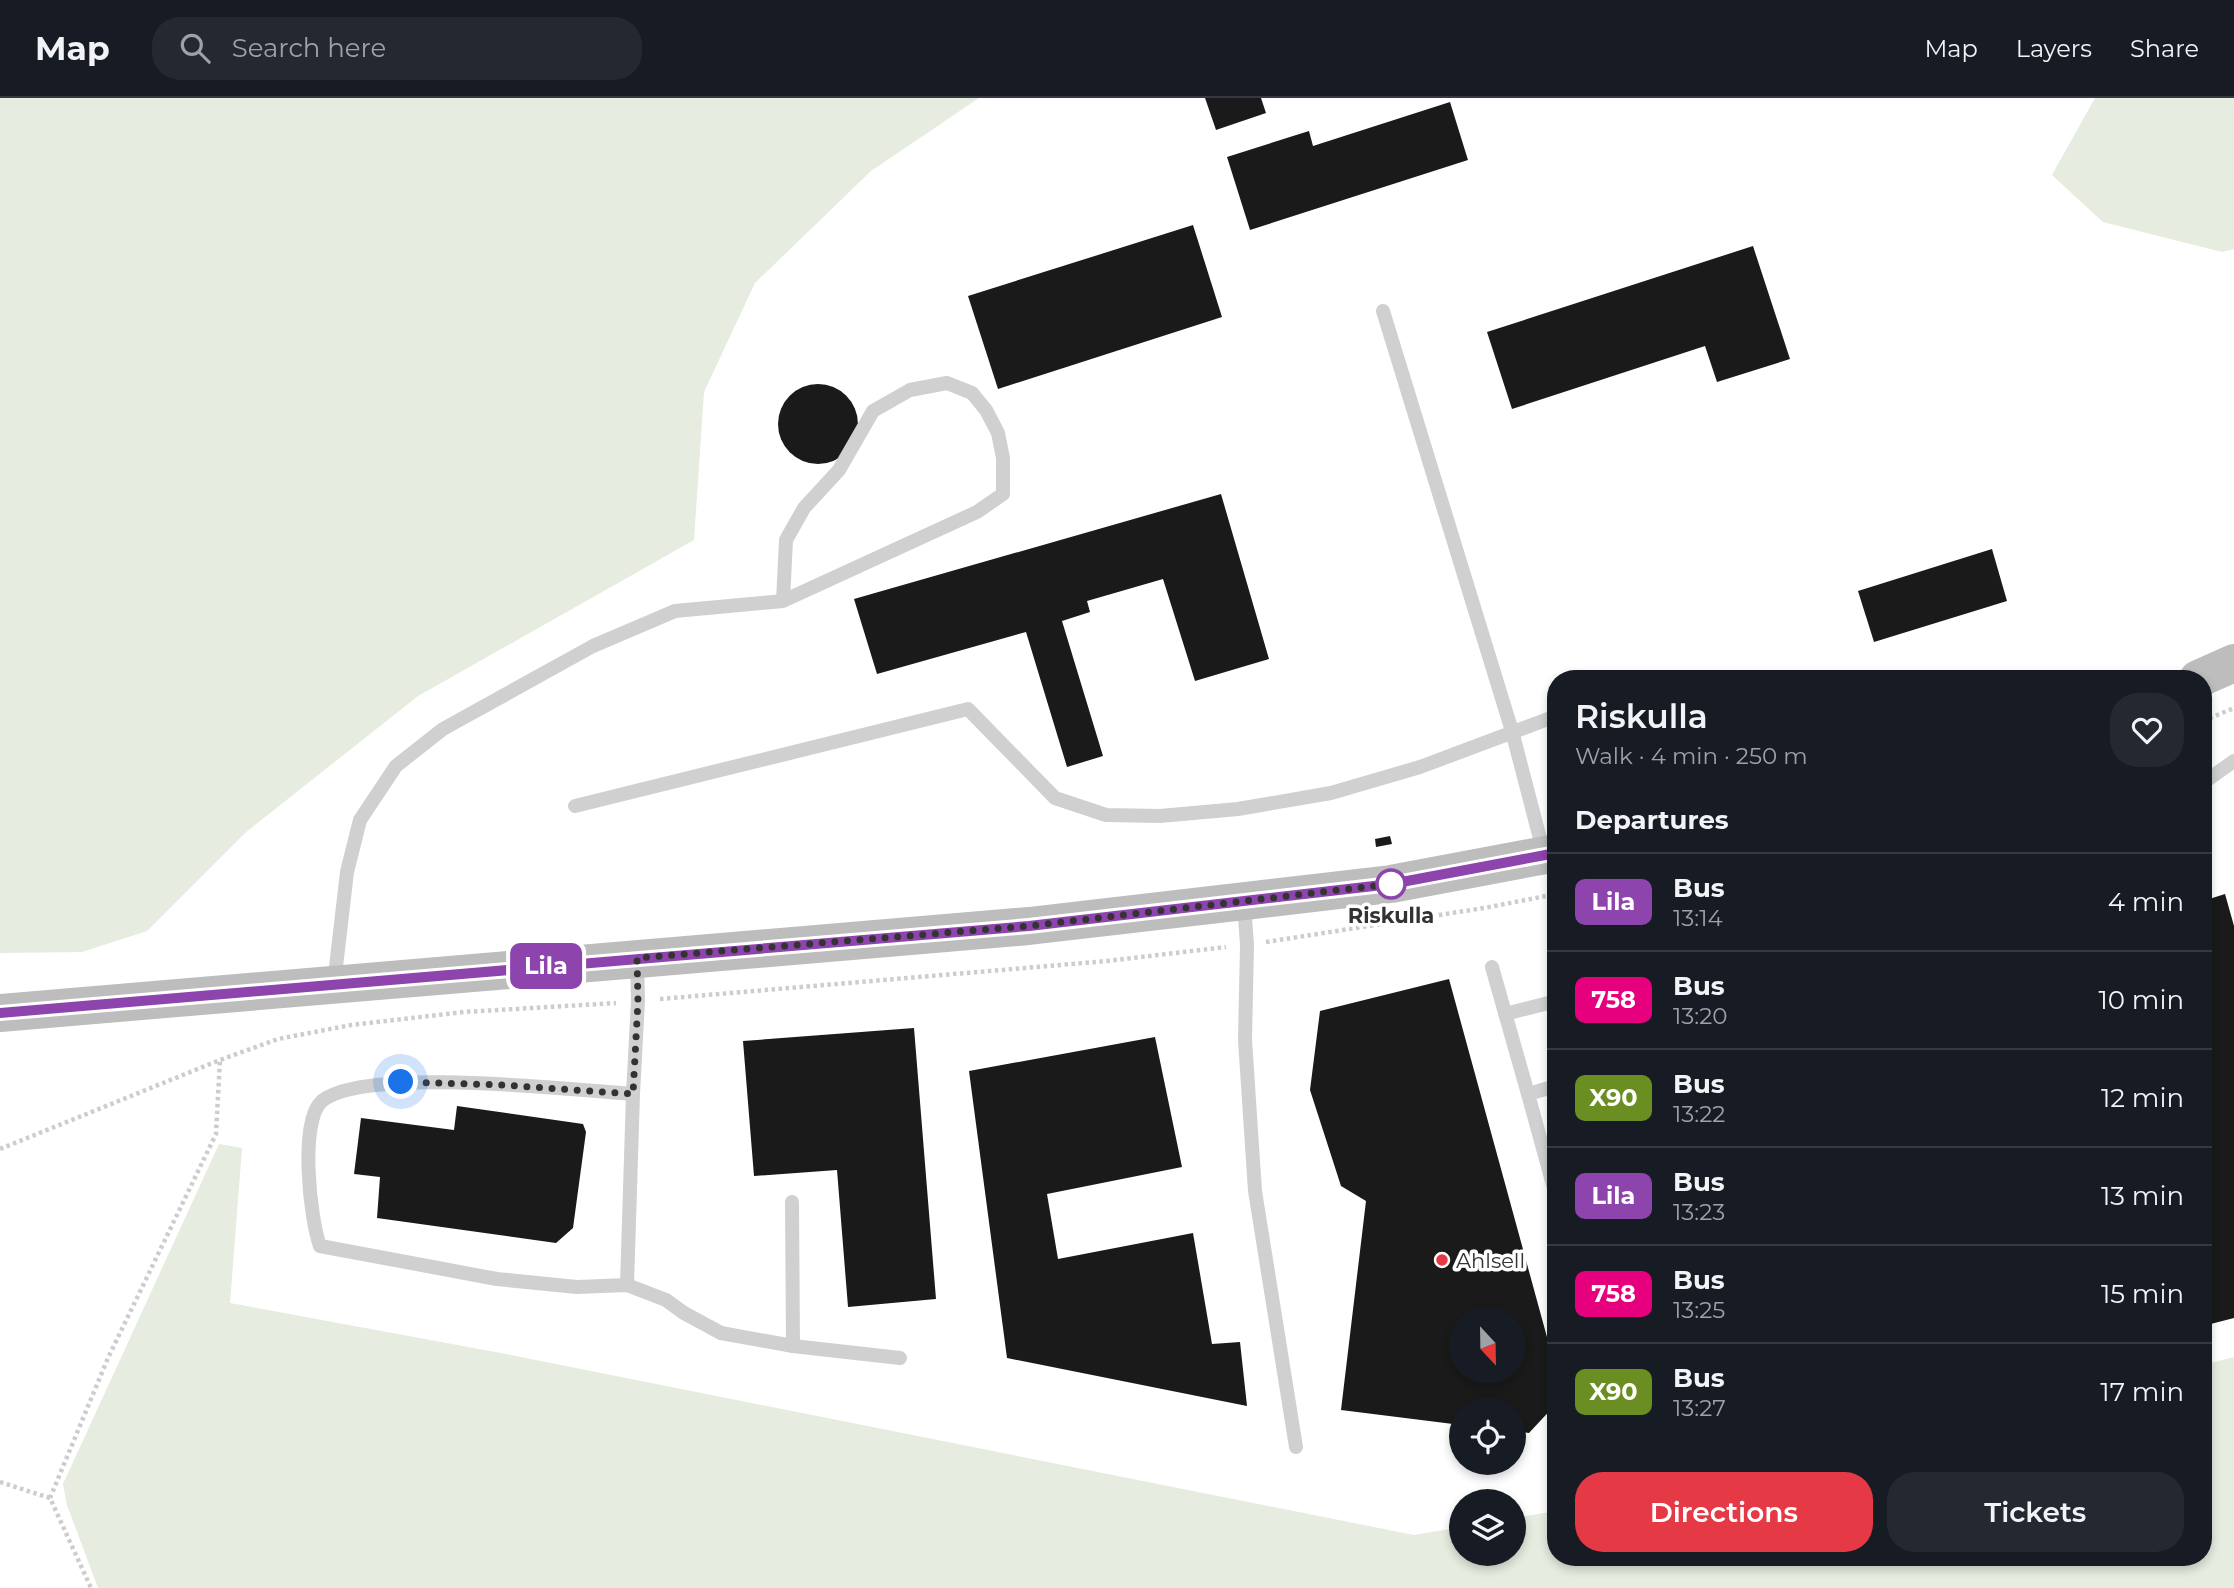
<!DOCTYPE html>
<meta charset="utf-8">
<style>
body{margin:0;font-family:Montserrat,sans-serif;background:#242831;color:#f1f3f6;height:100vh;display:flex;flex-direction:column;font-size:26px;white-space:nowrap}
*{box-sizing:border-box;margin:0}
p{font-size:23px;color:#9ea1a6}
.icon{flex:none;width:38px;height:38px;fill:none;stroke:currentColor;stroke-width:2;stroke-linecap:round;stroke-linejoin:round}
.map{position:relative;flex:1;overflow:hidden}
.sheet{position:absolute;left:1547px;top:572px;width:665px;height:896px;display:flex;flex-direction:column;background:#171b24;border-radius:28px;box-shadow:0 4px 10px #0003}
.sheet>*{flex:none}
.badge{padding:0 14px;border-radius:10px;font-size:24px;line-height:46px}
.needle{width:46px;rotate:158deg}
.controls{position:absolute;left:1449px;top:1209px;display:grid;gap:14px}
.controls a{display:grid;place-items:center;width:77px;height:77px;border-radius:50%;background:#171b24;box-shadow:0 4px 10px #0003;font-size:35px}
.you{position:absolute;width:35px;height:35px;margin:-18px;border:5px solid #fff;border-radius:50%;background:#1a73e8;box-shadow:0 0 0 10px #1a73e833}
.map>.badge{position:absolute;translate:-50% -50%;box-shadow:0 0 0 4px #fff}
h2{padding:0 28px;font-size:26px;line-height:63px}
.round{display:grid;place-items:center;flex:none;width:74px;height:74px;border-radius:28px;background:#242831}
.head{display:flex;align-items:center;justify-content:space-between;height:119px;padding:0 28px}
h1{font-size:33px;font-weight:600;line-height:52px}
.cta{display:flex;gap:14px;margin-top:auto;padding:14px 28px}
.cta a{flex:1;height:80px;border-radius:28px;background:#e63946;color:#fff;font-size:28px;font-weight:600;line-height:80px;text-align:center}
.cta a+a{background:#242831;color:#f1f3f6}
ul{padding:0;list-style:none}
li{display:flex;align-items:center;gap:21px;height:98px;padding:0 28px;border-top:2px solid #363941}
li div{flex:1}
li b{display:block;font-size:26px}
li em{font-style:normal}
li .badge{min-width:77px;font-weight:700;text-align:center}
header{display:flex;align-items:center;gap:42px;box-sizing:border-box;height:98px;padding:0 35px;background:#171b24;border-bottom:2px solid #363941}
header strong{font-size:33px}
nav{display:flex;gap:38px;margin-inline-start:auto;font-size:24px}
.search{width:490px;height:63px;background:#242831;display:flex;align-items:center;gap:18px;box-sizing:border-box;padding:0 24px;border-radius:28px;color:#9ea1a6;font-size:26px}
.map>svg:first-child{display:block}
</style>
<header>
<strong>Map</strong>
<div class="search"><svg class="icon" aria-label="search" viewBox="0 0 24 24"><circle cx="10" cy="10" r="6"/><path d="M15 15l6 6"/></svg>Search here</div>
<nav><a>Map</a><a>Layers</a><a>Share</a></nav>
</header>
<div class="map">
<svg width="2234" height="1490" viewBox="0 0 2234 1490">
<rect width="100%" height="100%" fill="#fff"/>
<g fill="#e6ecdf">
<path d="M 0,0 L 979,0 L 871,73 L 755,185 L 704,294 L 694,442 L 418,598 L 245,735 L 147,833 L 82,854 L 0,855 Z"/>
<path d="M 2095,0 L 2234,0 L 2234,151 L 2222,154 L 2103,124 L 2052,77 Z"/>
<path d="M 219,1046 L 242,1050 L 230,1205 L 506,1256 L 1414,1437 L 1461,1429 L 1461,1456 L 1514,1456 L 1514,1420 L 1556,1413 L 1556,1460 L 2203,1460 L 2203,1267 L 2234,1259 L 2234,1490 L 98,1490 L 67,1407 L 63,1386 Z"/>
</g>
<g fill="#1a1a1a" fill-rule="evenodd">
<path d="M 1205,0 L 1261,0 L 1266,15 L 1216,32 Z"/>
<path d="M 1450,4 L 1468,62 L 1250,132 L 1227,59 L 1309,33 L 1313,48 Z"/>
<path d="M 1193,127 L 1222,219 L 998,291 L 968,198 Z"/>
<path d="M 1753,148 L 1790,261 L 1717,284 L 1705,248 L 1512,311 L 1487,234 Z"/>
<circle cx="818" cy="326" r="40"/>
<path d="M 1221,396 L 1269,561 L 1195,583 L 1163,481 L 1087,503 L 1090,514 L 1062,523 L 1103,658 L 1067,669 L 1026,534 L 877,576 L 854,501 Z"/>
<path d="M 1992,451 L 2007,503 L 1874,544 L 1858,493 Z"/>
<path d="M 1390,738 L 1392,746 L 1376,749 L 1375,741 Z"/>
<path d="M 2225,796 L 2234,828 L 2234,1220 L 2203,1228 L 2203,803 Z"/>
<path d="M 1449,881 L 1556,1272 L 1556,1306 L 1529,1335 L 1514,1333 L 1514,1312 L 1461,1312 L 1461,1327 L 1341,1312 L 1366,1103 L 1341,1088 L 1310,992 L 1320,913 ZM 1461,1222 L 1514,1222 L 1514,1274 L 1461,1274 Z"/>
<path d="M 914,930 L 936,1201 L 848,1209 L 837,1072 L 754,1078 L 743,943 Z"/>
<path d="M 1155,939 L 1182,1069 L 1047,1096 L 1058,1161 L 1193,1135 L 1212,1246 L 1240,1244 L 1247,1308 L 1007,1260 L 969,973 Z"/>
<path d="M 457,1008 L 583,1026 L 586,1034 L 573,1130 L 556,1145 L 377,1120 L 380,1079 L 354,1076 L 361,1020 L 454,1032 Z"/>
</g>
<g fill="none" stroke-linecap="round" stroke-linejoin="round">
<g stroke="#cdcdcd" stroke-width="4.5" stroke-dasharray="3.5 3.5" stroke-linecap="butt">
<path d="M 2203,623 L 2234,610"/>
<path d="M 1266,844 L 1484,810 L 1556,796"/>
<path d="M 660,901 L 1107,863 L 1226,849"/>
<path d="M 0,1051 L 220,962 L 278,941 L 351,927 L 464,914 L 616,905"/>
<path d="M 0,1384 L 50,1400 L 91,1490"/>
<path d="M 50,1400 L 108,1260 L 216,1036 L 220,962"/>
</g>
<g stroke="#d0d0d0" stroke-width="14">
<path d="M 1383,213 L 1512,633 L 1544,756"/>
<path d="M 2203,685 L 2234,663"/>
<path d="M 575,708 L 968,611 L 1055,700 L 1106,717 L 1160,718 L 1238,711 L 1331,695 L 1420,669 L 1556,618"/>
<path d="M 1244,805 L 1247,847 L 1245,942 L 1255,1093 L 1296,1349"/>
<path d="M 1492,869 L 1528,996"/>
<path d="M 334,886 L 347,774 L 360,722 L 396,668 L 443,631 L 593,548 L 675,513 L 783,503 L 977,414 L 1003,396 L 1003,360 L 998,335 L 986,312 L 972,295 L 947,285 L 910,292 L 873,313 L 839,372 L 804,410 L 786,442 L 783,503"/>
<path d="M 1505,916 L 1556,903"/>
<path d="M 1556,988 L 1528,996 L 1556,1098"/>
<path d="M 633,996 C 573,992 365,968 322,1003 C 299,1023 310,1121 320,1148 L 497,1181 L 577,1189 L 627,1187 L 666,1202 L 684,1215 L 721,1235 L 793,1248 L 900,1260"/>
<path d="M 792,1104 L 793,1248"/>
<path d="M 627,1187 L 633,996 L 638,903 L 637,863"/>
</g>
<g stroke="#bdbdbd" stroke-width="38">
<path d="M 2198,581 L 2234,565"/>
<path d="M 0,915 L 1029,828 L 1391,786 L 1556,755"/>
</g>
</g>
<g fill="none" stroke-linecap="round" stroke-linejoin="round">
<defs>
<path id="line" d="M 0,915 L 1029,828 L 1391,786 L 1556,755"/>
</defs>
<use href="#line" stroke="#fff" stroke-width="16"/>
<use href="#line" stroke="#8e44ad" stroke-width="10"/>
<path stroke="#333" stroke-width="7" stroke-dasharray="0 12.6" d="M 401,984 L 502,987 L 633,996 L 638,903 L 637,860 L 1029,828 L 1391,786"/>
</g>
<circle fill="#fff" stroke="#8e44ad" stroke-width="3.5" cx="1391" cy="786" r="14"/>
<circle fill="#e63946" stroke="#fff" stroke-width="2.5" cx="1442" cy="1162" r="7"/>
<g text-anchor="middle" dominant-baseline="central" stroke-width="7" stroke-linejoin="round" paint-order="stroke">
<g font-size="21" font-weight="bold" fill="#333" stroke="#fff">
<text x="1391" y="817">Riskulla</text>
</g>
<g font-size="21" fill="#333" stroke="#fff" text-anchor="start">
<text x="1456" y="1162">Ahlsell</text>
</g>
</g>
</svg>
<div class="controls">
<a><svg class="needle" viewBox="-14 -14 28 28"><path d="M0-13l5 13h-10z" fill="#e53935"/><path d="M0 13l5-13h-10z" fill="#9ea1a6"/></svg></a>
<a><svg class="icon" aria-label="locate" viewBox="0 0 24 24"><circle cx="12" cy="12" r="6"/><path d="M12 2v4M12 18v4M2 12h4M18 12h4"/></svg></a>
<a><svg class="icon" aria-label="layers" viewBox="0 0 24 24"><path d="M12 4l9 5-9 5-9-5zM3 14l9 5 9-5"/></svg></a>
</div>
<div class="you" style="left:401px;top:984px"></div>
<b class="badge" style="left:546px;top:868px;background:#8e44ad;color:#fff">Lila</b>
<section class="sheet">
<div class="head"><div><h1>Riskulla</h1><p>Walk · 4 min · 250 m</p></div><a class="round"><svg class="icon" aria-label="heart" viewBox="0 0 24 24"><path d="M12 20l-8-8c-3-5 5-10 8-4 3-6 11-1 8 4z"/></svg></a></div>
<h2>Departures</h2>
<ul>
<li><span class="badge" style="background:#8e44ad;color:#fff">Lila</span><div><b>Bus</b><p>13:14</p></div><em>4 min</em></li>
<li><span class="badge" style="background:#e6007e;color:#fff">758</span><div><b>Bus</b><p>13:20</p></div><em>10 min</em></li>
<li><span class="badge" style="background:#6b8e23;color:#fff">X90</span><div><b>Bus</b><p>13:22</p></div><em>12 min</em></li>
<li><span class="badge" style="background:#8e44ad;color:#fff">Lila</span><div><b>Bus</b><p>13:23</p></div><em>13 min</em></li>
<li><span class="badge" style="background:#e6007e;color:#fff">758</span><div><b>Bus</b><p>13:25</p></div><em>15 min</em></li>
<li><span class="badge" style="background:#6b8e23;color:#fff">X90</span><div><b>Bus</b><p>13:27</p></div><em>17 min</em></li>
</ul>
<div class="cta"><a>Directions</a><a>Tickets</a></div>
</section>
</div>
